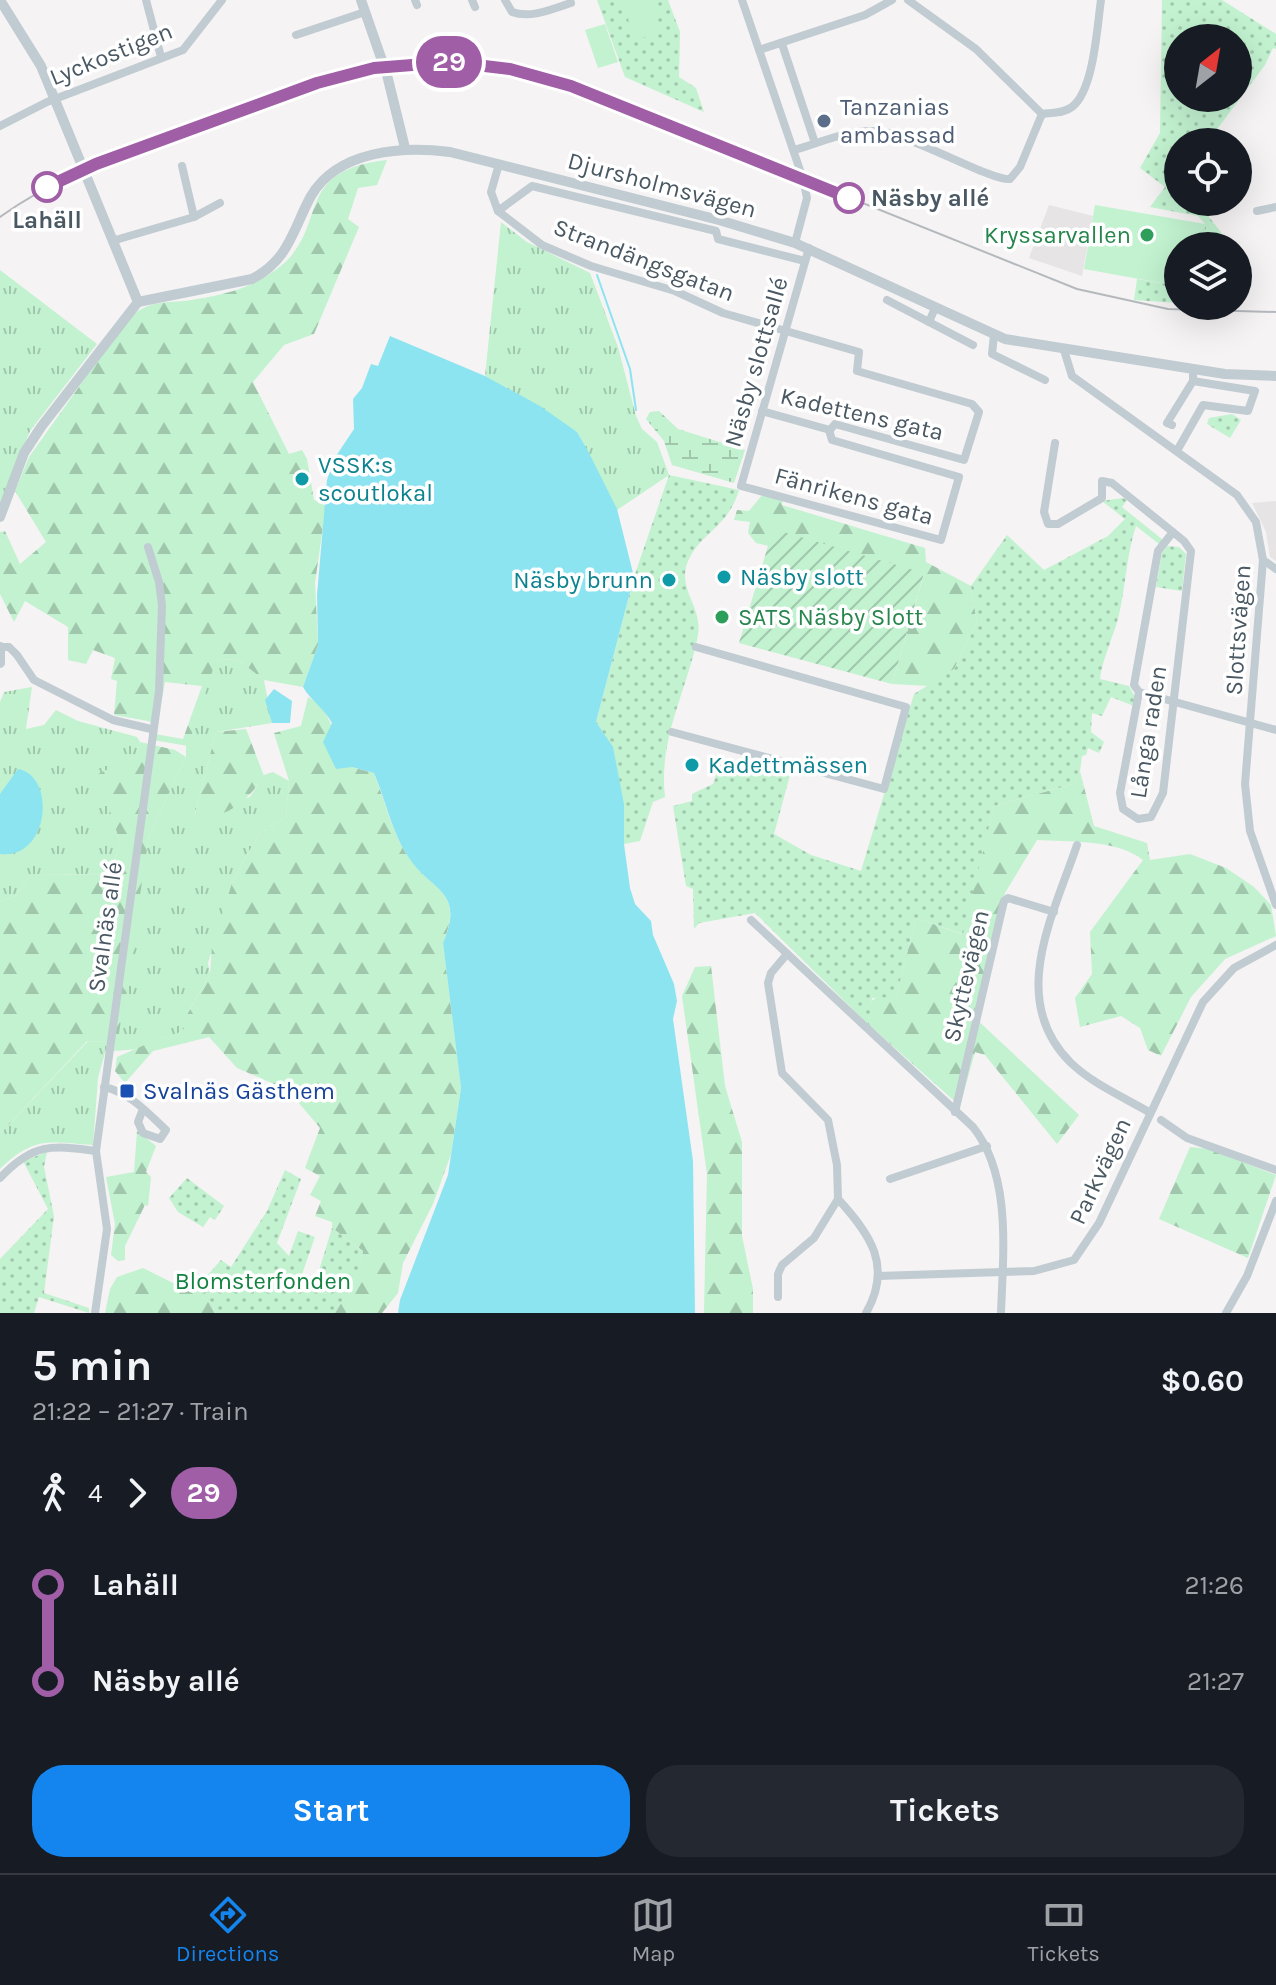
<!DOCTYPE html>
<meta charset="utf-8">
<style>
body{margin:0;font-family:Karla,sans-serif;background:#242831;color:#f1f3f6;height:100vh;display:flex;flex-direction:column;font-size:30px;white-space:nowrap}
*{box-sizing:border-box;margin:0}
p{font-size:26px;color:#9ea1a6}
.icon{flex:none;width:44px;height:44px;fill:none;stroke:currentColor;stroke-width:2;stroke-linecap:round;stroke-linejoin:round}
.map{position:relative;height:1313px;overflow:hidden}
.drawer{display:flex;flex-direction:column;background:#171b24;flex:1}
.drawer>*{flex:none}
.badge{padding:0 16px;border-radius:26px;font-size:28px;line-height:52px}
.needle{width:52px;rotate:31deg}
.tools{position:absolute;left:1164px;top:24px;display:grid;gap:16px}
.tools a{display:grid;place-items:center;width:88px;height:88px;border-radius:50%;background:#171b24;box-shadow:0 8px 32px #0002;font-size:40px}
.map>.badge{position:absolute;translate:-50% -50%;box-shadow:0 0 0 4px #fff}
.legs{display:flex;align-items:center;gap:12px;height:88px;padding:0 32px;font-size:26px}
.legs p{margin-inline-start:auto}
.headline{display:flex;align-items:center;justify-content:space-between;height:136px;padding:0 32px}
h1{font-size:44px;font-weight:700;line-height:60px}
.action{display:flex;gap:16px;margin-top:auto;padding:16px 32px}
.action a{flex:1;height:92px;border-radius:32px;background:#1485ee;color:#fff;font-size:32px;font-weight:700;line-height:92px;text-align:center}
.action a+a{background:#242831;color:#f1f3f6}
ul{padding:0 32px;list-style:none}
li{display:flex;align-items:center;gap:28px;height:96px;font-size:30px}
li i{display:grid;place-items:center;width:12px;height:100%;margin:0 10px;background:currentColor}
li i::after{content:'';width:20px;height:20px;margin:-10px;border:6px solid;border-radius:50%;background:#171b24}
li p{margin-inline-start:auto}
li:first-child i{background:linear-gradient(#0000 50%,currentColor 0)}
li:last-child i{background:linear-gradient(currentColor 50%,#0000 0)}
.dock{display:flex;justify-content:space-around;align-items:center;height:112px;border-top:2px solid #363941;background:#171b24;font-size:22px;color:#9ea1a6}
.dock a{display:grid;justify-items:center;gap:4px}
.dock .selected{color:#1485ee}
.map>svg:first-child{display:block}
</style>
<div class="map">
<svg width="1276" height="1313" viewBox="0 0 1276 1313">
<defs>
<pattern id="grass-tufts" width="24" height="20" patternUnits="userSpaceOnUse" patternTransform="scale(2)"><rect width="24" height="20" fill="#c2f2d0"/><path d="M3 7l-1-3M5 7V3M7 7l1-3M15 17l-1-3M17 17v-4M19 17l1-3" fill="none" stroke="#a0c7ac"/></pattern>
<pattern id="forest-firs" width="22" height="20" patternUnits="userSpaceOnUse" patternTransform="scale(2)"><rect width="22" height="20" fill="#c2f2d0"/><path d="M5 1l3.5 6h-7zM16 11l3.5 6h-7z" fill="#a0c7ac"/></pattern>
<pattern id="wetland-marsh" width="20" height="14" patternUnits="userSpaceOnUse" patternTransform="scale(2)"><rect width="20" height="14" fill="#c2f2d0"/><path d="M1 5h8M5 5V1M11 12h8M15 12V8" fill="none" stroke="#a0c7ac"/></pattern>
<pattern id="park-dots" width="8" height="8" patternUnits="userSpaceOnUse" patternTransform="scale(2)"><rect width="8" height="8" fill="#c2f2d0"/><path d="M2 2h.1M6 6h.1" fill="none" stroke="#a0c7ac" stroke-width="1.8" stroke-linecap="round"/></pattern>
<pattern id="garden-furrows" width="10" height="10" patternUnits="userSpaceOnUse" patternTransform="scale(2)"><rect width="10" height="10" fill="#c2f2d0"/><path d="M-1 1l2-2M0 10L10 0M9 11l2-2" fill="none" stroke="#a0c7ac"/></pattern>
</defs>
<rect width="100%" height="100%" fill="#f5f3f3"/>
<g fill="#e6e4e5">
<path d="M 1049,205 L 1093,216 L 1082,276 L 1029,258 Z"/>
<path d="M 1276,501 L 1276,561 L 1270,557 L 1266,532 L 1252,503 Z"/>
</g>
<g fill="url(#grass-tufts)">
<path d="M 501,222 L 527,242 L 590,273 L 618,347 L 636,416 L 642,429 L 657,442 L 669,475 L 617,510 L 577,432 L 485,376 Z"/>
<path d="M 0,270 L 97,344 L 30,431 L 0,503 Z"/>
<path d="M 237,659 L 264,680 L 272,723 L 216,732 L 194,817 L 250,797 L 264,775 L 273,772 L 289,781 L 286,817 L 259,834 L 233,880 L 208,963 L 210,974 L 189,1011 L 185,1028 L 169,1040 L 163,1037 L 139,1049 L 114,1051 L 149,836 L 186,757 L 186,745 L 215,660 Z"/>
<path d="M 32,687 L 26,729 L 44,725 L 56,710 L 78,721 L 137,737 L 140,742 L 136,756 L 99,774 L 120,842 L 111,875 L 31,874 L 17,895 L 0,902 L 0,702 L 4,692 Z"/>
<path d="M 88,1041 L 108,1042 L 98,1078 L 93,1145 C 48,1142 34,1136 0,1169 L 0,1134 Z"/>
</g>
<g fill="url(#forest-firs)">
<path d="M 387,160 L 377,185 L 358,188 L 348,219 L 359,227 L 314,334 L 284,345 L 253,382 L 289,454 L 302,450 L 307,459 L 314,500 L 324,503 L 327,499 L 315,583 L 318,645 L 303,687 L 264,680 L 237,659 L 216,660 L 188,746 L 153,740 L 155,734 L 183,739 L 202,686 L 165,682 L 157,726 L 148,721 L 114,715 L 117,681 L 111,679 L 115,658 L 93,650 L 86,664 L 68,660 L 68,627 L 25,601 L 14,622 L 0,594 L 0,532 L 5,531 L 20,564 L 46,542 L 15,491 L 29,457 L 128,318 C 155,297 166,305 197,299 C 227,294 253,287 277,269 C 332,228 289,171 387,160 Z"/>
<path d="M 763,494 L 783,499 L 782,505 L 925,548 L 926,562 L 971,586 L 977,623 L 954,669 L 929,686 L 892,684 L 924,574 L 773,530 L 769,546 L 756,543 L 748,533 L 750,522 L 734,520 L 737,510 L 749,511 Z"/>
<path d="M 308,697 L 322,706 L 352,767 L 374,773 C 384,799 392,832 407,855 C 431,892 465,889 443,943 L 461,1088 L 451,1154 L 433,1204 L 403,1263 L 398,1293 L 382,1313 L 335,1313 L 354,1281 L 363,1251 L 332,1228 L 332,1222 L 315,1216 L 321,1201 L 310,1195 L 320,1176 L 305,1168 L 320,1128 L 288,1090 L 237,1068 L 209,1037 L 153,1051 L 125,1083 L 115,1071 L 117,1057 L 163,1037 L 169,1040 L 185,1028 L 183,1022 L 210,974 L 212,945 L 233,880 L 259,834 L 286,817 L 289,781 L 274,733 L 301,726 Z"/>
<path d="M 246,729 L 264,776 C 246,803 227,819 194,817 L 216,732 Z"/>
<path d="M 140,742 L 175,750 L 186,757 L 149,836 L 118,1040 L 114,1051 L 108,1042 L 87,1041 L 0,1134 L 0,902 L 17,895 L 31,874 L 111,875 L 120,842 L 98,774 L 136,756 Z"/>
<path d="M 1080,771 L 1094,826 L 1147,843 L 1150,860 L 1190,854 L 1226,868 L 1254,887 L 1271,905 L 1276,936 L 1225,959 L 1191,997 L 1161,1056 L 1148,1050 L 1140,1028 L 1121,1016 L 1080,1027 L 1075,998 L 1092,974 L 1090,932 L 1143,860 C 1117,839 1069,842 1037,840 L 1005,893 L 973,1016 L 1079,1115 L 1057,1144 L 985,1055 L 975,1052 L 960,1106 L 868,1024 L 868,1004 L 878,996 L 896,997 L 916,918 L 962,934 L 994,806 L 1073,784 Z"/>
<path d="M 711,966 L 725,1086 L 742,1142 L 742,1236 L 753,1289 L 753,1313 L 704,1313 L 707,1174 L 682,996 L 695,967 Z"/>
<path d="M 137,1131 L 156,1146 L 146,1172 L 151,1177 L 148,1206 L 145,1205 L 125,1246 L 125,1260 L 118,1261 L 111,1255 L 115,1224 L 106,1177 L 134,1172 Z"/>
<path d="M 1190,1147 L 1209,1149 L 1276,1175 L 1248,1258 L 1159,1219 Z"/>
<path d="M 143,1268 L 213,1303 L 214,1313 L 105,1313 L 110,1289 L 117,1277 Z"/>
</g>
<path fill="url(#wetland-marsh)" d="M 659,411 L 678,429 L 745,450 L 734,483 L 672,465 L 664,441 L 646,419 L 650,412 Z"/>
<g fill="url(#park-dots)" fill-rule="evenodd">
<path d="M 597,0 L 668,0 L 680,32 L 679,77 L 696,88 L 704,112 L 625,77 Z"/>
<path d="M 1162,0 L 1222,0 L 1276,34 L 1276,49 L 1273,48 L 1265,65 L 1212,136 L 1212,142 L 1178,142 L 1178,202 L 1209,202 L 1209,217 L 1224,236 L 1226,246 L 1202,246 L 1205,224 L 1198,216 L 1150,207 L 1165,187 L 1140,168 L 1160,133 ZM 1178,38 L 1238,38 L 1238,98 L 1178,98 Z"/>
<path d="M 1137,279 L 1178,286 L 1178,303 L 1134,300 Z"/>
<path d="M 1232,414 L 1241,420 L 1230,438 L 1207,424 L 1209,418 Z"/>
<path d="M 669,475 L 739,490 C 728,527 702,532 689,559 C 675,588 703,606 698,635 C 687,691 658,739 665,797 L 653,802 L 640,841 L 624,844 C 624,801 620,758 596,722 L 634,577 Z"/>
<path d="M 1123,498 L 1127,500 L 1122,507 L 1163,540 L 1159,544 L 1136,526 C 1124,562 1126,603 1112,637 C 1107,652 1102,663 1100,679 L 1129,686 L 1135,697 L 1134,706 L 1111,697 L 1102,716 L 1092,713 L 1091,732 L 1104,742 L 1099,753 L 1088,748 L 1086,755 L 1082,756 L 1080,771 L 1073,784 L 994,806 L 963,934 L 916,918 L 896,997 L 872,998 L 868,1024 L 755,913 L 699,923 L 694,929 L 693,889 L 686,886 L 673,806 L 692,801 L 692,794 L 713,784 L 722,757 L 790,775 L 774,834 L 811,855 L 861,871 L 914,694 L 954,669 L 977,623 L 971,586 L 1007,535 L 1044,570 L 1108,536 L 1125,519 L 1102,501 Z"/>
<path d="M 1167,546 L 1179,547 L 1186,554 L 1182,591 L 1156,587 L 1162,553 Z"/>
<path d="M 47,1152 L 44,1167 L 54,1216 L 44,1293 L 89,1308 L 89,1313 L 39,1297 L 34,1313 L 0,1313 L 0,1259 L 48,1209 L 23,1161 Z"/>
<path d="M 285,1170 L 301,1179 L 277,1243 L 289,1256 L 298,1231 L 315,1237 L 299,1283 L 314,1287 L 332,1228 L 363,1251 L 354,1282 L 335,1313 L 214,1313 L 213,1303 L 192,1293 L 221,1260 L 231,1267 L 267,1211 Z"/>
<path d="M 187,1178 L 224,1206 L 215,1220 L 210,1217 L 203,1227 L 178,1212 L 169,1198 Z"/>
</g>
<path fill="url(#garden-furrows)" d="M 773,529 L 924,573 L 892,684 L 739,643 Z"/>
<g fill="#c2f2d0">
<path d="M 623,0 L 651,0 L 660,33 L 634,40 Z"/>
<path d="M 605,24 L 618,62 L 598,68 L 585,30 Z"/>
<path d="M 1095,205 L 1205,224 L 1202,246 L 1178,246 L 1178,286 L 1084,269 Z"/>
</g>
<g fill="#8de4f1">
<path d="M 390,336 L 485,376 L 540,406 L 577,432 L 588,451 L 617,509 L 634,577 L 596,722 L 613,747 L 624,804 L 624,844 L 630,888 L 635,904 L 651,921 L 653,935 L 674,984 L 677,1001 L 673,1019 L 693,1161 L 695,1313 L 398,1313 L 400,1300 L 448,1175 L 461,1088 L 443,943 C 466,889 430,892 407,855 C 392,832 385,799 374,773 L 352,767 L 336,769 L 323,742 L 332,723 C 323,707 311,701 303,687 L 318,645 L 317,595 L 327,480 L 332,462 L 354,429 L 353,399 L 362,388 L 371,364 L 378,366 Z"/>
<path d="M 274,689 L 292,701 L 290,723 L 272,723 L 265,700 Z"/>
<path d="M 18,769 C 57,776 49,860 0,854 L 0,794 Z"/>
</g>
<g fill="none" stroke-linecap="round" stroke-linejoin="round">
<path stroke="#8de4f1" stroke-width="2" d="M 597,275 L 630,369 L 636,410"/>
<g stroke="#c1cbd2" stroke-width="8">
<path d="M 146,0 L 161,57"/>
<path d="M 415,0 L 417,5"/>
<path d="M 472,0 L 475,7"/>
<path d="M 505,0 L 512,12 C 531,19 552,9 571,3"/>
<path d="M 742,0 L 803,179 L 807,198 L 795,243"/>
<path d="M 908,0 L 976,49 L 1042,114"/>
<path d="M 296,35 L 365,12"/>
<path d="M 782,44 L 815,143"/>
<path d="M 759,50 L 865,15 L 892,0"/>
<path d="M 0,126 L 47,102 L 183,50 L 222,0"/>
<path d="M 794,150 C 823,142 853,127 884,132 C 914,137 994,182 1010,179 L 1020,167 L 1042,114 C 1052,112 1063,114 1072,107 C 1094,90 1097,27 1101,0"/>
<path d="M 499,164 L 491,192 L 498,211 L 542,245 L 591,266 L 675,291 L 723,313 L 859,352 L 857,371 L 972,404 L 979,412 L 964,460 L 835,424 L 830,430 L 762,411"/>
<path d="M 182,166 L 194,217"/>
<path d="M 498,211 L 532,186 L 716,231 L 718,239 L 805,261"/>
<path d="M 1257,211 L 1276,207"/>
<path d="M 112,241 L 194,217 L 220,203"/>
<path d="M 809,248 L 741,486 L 941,540 L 959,477 L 832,440 L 829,430"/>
<path d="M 887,300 L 929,322"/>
<path d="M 935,308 L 929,322 L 973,345"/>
<path d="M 994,335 L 992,354 L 1045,380"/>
<path d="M 1064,350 L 1072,376 L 1237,495 L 1256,522 L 1263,560 L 1245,784 L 1250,831 L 1276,905"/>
<path d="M 1172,425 L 1167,423 L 1193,381 L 1193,374"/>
<path d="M 1055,443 L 1044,512 L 1048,524 L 1058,524 L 1102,498 L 1102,481 L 1112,483 L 1184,541 L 1191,551 L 1163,793 L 1151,817 L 1138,819 L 1123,809 L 1120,793 L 1139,692 L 1134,685 L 1158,551 L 1173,532"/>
<path d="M 1178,449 L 1203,405 L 1248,411 L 1255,391 L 1193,381"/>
<path d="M 1263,560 L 1276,569"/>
<path d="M 0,647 L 9,647 L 17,655 L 34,680 L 113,720 L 151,729"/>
<path d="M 1139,692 L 1276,730"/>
<path d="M 672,732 L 884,789 L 906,707 L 696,647"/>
<path d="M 1077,845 C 1053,916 1007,1000 1071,1063 C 1093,1084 1123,1097 1149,1112"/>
<path d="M 751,920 L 973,1127 C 1012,1176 1003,1253 1001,1313"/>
<path d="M 104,1087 C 129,1092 148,1113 166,1130 L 160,1139 L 143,1133 L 138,1122 L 143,1109"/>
<path d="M 955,1112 L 1004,901 L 1008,898 L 1054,912"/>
<path d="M 1161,1120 L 1187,1138 L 1276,1170"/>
<path d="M 0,1178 C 33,1143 51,1145 96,1151"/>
<path d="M 890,1179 L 987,1146"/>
<path d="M 838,1199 C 870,1234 893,1266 866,1313"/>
<path d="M 878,1276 L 1034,1271 L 1074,1260 L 1099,1223 L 1203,1002 L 1234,968 L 1276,945"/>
<path d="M 778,1297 L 778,1274 L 782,1265 L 814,1238 L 838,1199 L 837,1165 L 828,1120 L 782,1073 L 768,983 L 771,973 L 787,954"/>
<path d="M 95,1313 L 107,1229 L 96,1151 L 159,691 L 162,605 L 159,582 L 148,547"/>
<path d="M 1226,1313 L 1247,1276 L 1276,1201"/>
</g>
<g stroke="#c1cbd2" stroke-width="10">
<path d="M 0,0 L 41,66 L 138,302"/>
<path d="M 361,0 L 387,75 L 405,148"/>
<path d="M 0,517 L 24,453 L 41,427 L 138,302 L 252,279 C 289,260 293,229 311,196 C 338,150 403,146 450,152 L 719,220 L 795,243 L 1005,339 L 1225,374 L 1276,376"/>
<path d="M 0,647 L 0,663"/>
</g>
<path stroke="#b5b9bd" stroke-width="2" d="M 0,217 C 55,177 118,156 182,132 C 323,80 419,36 571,86 L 1077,289 L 1168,309 L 1276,312"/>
</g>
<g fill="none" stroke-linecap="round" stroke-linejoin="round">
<defs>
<path id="line-1" d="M 47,187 L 96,164 L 317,83 L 374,68 L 451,62 L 510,69 L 571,86 L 849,198"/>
</defs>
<use href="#line-1" stroke="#fff" stroke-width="18"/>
<use href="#line-1" stroke="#a05ea6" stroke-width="12"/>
</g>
<circle fill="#5c6f8a" stroke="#fff" stroke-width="3" cx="824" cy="121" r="8"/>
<g fill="#fff" stroke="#a05ea6" stroke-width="4">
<circle cx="47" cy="187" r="14"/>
<circle cx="849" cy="198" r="14"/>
</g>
<g fill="#2e9e5b" stroke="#fff" stroke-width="3">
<circle cx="1147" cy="235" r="8"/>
<circle cx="722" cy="617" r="8"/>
</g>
<g fill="#0f9aa8" stroke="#fff" stroke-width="3">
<circle cx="302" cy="479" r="8"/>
<circle cx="724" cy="577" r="8"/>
<circle cx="669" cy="580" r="8"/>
<circle cx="692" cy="765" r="8"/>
</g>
<rect fill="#1a4fb4" stroke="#fff" stroke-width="3" x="119" y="1083" width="16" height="16" rx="4"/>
<g text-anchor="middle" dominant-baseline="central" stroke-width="7" stroke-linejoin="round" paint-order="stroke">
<g font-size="24" fill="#495862" stroke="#fff">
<text transform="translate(111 54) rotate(-22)">Lyckostigen</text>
<text transform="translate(662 185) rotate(15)">Djursholmsvägen</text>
<text transform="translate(644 260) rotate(21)">Strandängsgatan</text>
<text transform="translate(756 362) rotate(-74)">Näsby slottsallé</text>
<text transform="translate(862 414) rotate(13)">Kadettens gata</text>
<text transform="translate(854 496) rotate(15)">Fänrikens gata</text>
<text transform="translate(1238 630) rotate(-86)">Slottsvägen</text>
<text transform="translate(1148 732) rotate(-81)">Långa raden</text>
<text transform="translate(105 927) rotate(-82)">Svalnäs allé</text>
<text transform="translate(966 976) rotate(-77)">Skyttevägen</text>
<text transform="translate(1100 1171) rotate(-65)">Parkvägen</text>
</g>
<g font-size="24" fill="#4e5e75" stroke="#fff" text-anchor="start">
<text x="840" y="107">Tanzanias<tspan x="840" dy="28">ambassad</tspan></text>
</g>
<g font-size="24" font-weight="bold" fill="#495862" stroke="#fff" text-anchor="start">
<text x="871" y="198">Näsby allé</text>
<text x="47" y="220" text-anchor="middle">Lahäll</text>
</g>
<g font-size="24" fill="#27864d" stroke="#fff" text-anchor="end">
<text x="1131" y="235">Kryssarvallen</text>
<text x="738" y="617" text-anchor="start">SATS Näsby Slott</text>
</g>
<g font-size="24" fill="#0d838f" stroke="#fff" text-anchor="start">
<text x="318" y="465">VSSK:s<tspan x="318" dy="28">scoutlokal</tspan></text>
<text x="740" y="577">Näsby slott</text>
<text x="653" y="580" text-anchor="end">Näsby brunn</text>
<text x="708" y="765">Kadettmässen</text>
</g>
<g font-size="24" fill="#164399" stroke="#fff" text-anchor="start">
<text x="143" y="1091">Svalnäs Gästhem</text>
</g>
<g font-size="24" fill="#148342" stroke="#fff">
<text x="263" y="1281">Blomsterfonden</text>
</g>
</g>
</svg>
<div class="tools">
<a><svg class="needle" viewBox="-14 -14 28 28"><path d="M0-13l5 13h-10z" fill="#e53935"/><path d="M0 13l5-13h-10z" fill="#9ea1a6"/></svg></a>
<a><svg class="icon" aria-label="locate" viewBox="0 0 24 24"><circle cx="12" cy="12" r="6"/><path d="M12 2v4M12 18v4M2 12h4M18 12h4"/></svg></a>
<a><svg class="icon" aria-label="layers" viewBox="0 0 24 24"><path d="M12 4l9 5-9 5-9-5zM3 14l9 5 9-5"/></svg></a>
</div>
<b class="badge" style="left:449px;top:62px;background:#a05ea6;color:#fff">29</b>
</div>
<section class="drawer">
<div class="headline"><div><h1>5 min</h1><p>21:22 – 21:27 · Train</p></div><b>$0.60</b></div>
<div class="legs"><svg class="icon" aria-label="walk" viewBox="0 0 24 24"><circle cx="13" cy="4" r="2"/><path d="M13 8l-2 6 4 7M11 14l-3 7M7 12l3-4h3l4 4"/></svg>4<svg class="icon" aria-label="forward" viewBox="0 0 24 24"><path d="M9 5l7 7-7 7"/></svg><b class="badge" style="background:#a05ea6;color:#fff">29</b></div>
<ul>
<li><i style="color:#a05ea6"></i><b>Lahäll</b><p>21:26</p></li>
<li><i style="color:#a05ea6"></i><b>Näsby allé</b><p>21:27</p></li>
</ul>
<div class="action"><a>Start</a><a>Tickets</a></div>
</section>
<nav class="dock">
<a class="selected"><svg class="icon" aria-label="directions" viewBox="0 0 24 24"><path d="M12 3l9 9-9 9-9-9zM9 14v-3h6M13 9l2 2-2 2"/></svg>Directions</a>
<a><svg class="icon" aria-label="map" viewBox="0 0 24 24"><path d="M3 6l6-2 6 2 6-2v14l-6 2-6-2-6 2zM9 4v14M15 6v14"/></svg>Map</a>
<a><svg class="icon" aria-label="tickets" viewBox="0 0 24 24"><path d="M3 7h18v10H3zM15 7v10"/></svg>Tickets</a>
</nav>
